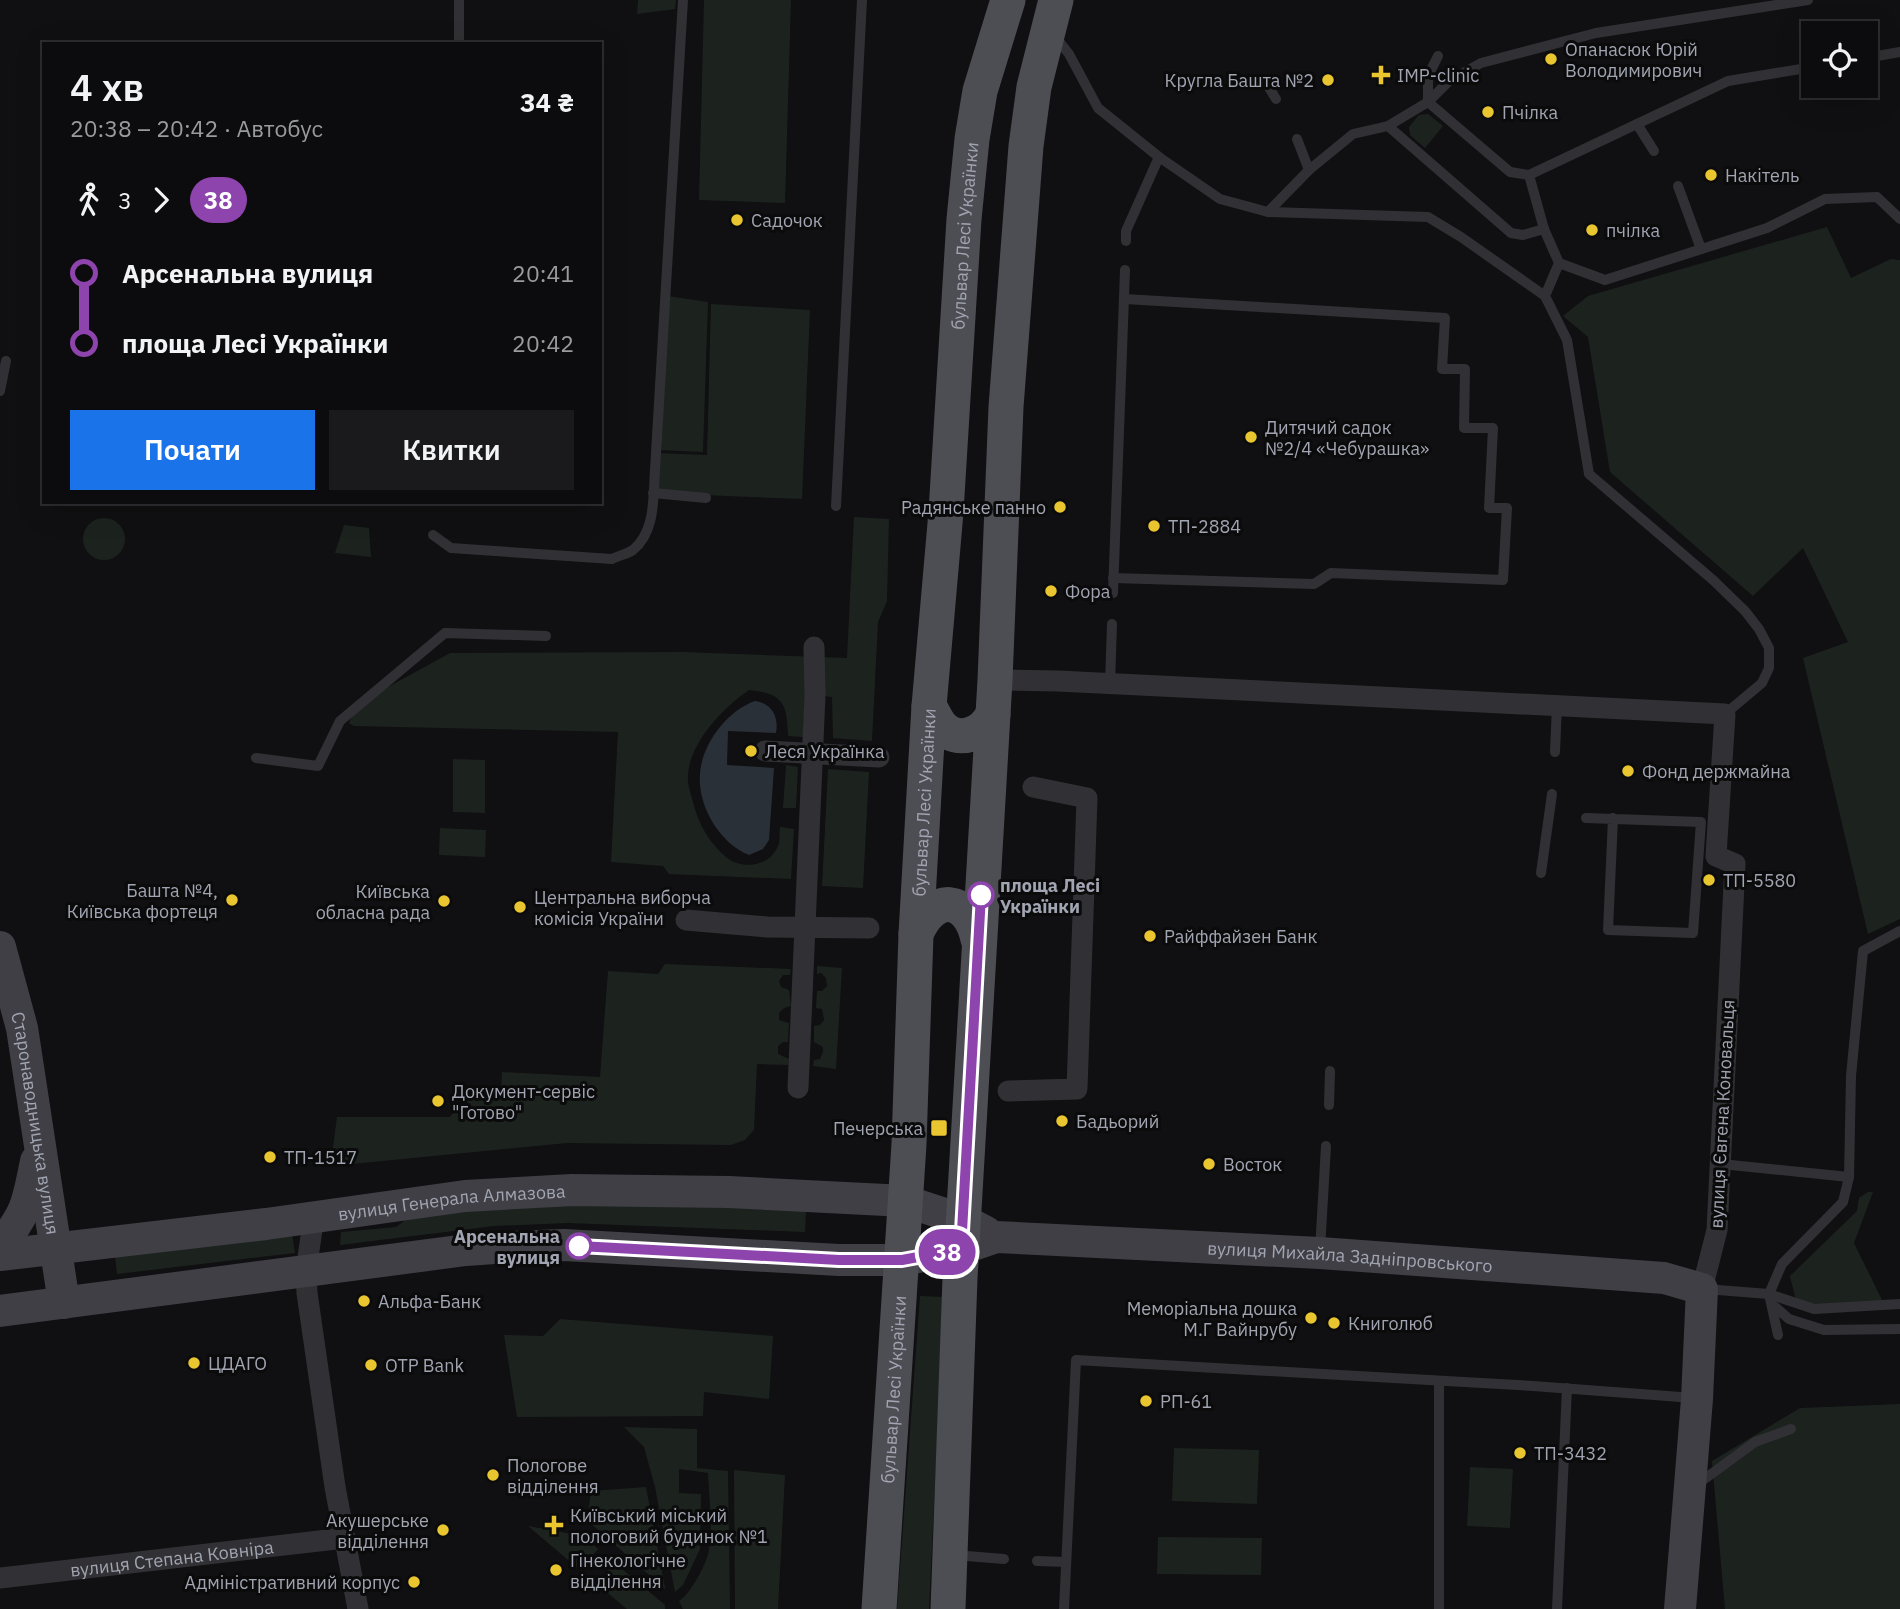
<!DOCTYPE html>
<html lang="uk">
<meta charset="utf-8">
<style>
body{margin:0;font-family:"IBM Plex Sans",sans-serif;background:#1a191b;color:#f1f3f6;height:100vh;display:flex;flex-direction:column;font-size:26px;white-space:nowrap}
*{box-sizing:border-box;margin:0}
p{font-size:23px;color:#9a9b9d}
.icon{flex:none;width:38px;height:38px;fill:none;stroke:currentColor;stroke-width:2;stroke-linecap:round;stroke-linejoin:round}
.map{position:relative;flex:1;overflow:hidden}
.drawer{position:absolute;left:42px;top:42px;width:560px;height:462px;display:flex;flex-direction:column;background:#0c0b0d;border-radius:0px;box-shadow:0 7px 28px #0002,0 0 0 2px #2c2b2e}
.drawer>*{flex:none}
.badge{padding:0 14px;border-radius:23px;font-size:24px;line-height:46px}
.tools{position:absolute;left:1801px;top:21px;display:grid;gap:14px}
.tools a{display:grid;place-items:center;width:77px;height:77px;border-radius:0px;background:#0c0b0d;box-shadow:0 7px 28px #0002,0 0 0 2px #2c2b2e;font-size:35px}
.map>.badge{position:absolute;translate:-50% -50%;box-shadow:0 0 0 4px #fff}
.legs{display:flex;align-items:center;gap:10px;height:77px;padding:0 28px;font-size:23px}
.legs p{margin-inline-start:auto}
.summary{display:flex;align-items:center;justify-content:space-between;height:119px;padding:0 28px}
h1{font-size:38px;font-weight:600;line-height:52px}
.cta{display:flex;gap:14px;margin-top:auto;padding:14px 28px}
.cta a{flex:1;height:80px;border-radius:0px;background:#1a73e8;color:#fff;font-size:28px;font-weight:600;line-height:80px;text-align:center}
.cta a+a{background:#1a191b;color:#f1f3f6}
ul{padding:0 28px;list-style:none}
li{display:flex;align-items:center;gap:24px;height:70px;font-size:26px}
li i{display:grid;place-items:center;width:10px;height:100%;margin:0 9px;background:currentColor}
li i::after{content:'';width:18px;height:18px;margin:-9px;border:5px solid;border-radius:50%;background:#0c0b0d}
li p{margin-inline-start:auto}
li:first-child i{background:linear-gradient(#0000 50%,currentColor 0)}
li:last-child i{background:linear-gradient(currentColor 50%,#0000 0)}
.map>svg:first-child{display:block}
</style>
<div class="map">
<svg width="1900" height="1609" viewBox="0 0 1900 1609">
<rect width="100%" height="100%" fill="#100f11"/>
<g fill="#1c231e">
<path d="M 638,0 L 676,0 L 675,9 L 637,14 Z"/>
<path d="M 704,0 L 791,0 L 785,203 L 699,200 Z"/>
<path d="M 1428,114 L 1443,126 L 1425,148 L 1410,135 L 1409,127 L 1419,115 Z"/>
<path d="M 1827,227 L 1851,278 L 1891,259 L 1900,260 L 1900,919 L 1868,934 L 1803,658 L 1848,642 L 1803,548 L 1753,596 L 1610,472 L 1588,337 L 1563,316 L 1588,296 Z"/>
<path d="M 668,296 L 708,302 L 703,452 L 659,450 Z"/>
<path d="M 711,304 L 810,310 L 802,499 L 653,493 L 656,453 L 707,455 Z"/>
<path d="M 854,517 L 889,519 L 887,601 L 878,622 L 872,741 L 833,738 L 832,697 L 805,694 L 803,737 L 788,736 C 787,704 784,694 749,690 C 724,707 689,743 688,776 C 687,784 691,794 693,802 C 698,823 709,843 726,857 C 742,871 773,866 779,843 C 780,838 779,832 780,827 L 794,829 L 791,879 L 669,874 L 663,866 L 611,862 L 618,732 L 354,726 L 349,723 L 357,704 L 450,653 L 683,652 L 847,658 Z"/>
<circle cx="104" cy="539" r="21"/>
<path d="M 344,525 L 369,528 L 371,557 L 335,553 Z"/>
<path d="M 453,759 L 485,760 L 485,813 L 453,812 Z"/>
<path d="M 786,765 L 798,767 L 796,808 L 783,808 Z"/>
<path d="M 828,769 L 869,772 L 863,888 L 822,886 Z"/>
<path d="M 440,828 L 486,830 L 485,857 L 439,855 Z"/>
<path d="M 665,964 L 791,969 L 790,975 L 783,975 L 779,981 L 781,987 L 789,990 L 791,1006 L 784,1008 L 779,1013 L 779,1020 L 789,1023 L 788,1042 L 783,1042 L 778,1046 L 778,1054 L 789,1059 L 788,1065 L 757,1064 L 754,1130 L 745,1140 L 731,1145 L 567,1143 L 352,1164 L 340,1162 L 332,1155 L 337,1117 L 450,1117 L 465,1098 L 501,1092 L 502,1072 L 600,1077 L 608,971 L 658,974 Z"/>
<path d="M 817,966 L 842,968 L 836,1069 L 813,1066 L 814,1060 L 820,1059 L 823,1052 L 823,1047 L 814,1042 L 814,1026 L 820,1025 L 824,1020 L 822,1009 L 816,1008 L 817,991 L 822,991 L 827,986 L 826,978 L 821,973 L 817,974 Z"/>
<path d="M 1868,1192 L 1873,1192 L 1854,1243 L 1883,1302 L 1817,1306 L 1796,1301 L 1790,1276 L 1857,1211 L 1859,1198 Z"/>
<path d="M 566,1201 L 806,1210 L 805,1232 L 568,1223 L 494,1226 L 340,1245 L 341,1232 L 396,1227 L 412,1215 Z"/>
<path d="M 292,1234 L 295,1253 L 117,1274 L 115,1256 Z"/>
<path d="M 920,1296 L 944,1297 L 929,1609 L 897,1609 Z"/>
<path d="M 560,1319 L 773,1336 L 769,1399 L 704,1392 L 703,1416 L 517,1417 L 504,1335 L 543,1336 Z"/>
<path d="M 1900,1404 L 1900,1609 L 1725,1609 L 1712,1461 L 1800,1408 Z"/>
<path d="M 624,1427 L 697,1429 L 697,1468 L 728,1471 L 730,1609 L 683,1609 L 679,1601 C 690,1595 707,1563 709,1550 C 713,1529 709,1495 708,1473 L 679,1469 L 679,1493 L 701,1494 L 700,1549 L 683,1585 L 675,1592 L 655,1487 L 644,1447 Z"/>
<path d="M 1174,1448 L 1259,1450 L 1257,1504 L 1172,1501 Z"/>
<path d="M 1470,1467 L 1513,1469 L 1510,1528 L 1467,1526 Z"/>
<path d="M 734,1470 L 785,1475 L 778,1609 L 735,1609 Z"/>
<path d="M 646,1487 L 665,1588 L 665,1589 L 587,1520 L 591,1491 Z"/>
<path d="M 528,1526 L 583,1536 L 598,1549 L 580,1570 Z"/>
<path d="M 1158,1537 L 1262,1538 L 1261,1575 L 1157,1574 Z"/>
<path d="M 615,1563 L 665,1605 L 665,1609 L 627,1609 L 597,1584 Z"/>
</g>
<path fill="#2a3038" d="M 755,701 C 772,703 779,717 776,733 L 728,731 L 727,765 L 774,768 L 769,840 L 763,849 L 749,855 C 717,842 694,800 701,766 C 706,739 729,710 755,701 Z"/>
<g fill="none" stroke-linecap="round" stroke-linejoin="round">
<g stroke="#313135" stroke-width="10">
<path d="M 459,0 L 459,44"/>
<path d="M 1054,35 L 1069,54 L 1098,108 L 1159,157 L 1220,199 L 1268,212 L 1428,217 L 1461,237 L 1545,296"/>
<path d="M 1438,56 L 1428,76 L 1428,102 L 1510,172 L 1529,175"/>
<path d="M 1866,58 L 1900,52"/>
<path d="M 1265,81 L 1276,99"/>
<path d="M 1637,124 L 1654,151"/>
<path d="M 1388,126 L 1428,102 L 1449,81 L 1481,63 L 1596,33 L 1808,0"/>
<path d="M 1297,139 L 1309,170"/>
<path d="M 1678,186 L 1701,249"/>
<path d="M 1268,212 L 1309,170 L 1353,134 L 1388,126 L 1511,233 L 1523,235 L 1544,229 L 1559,263 L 1545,296 L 1567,340 L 1589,474 L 1713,580 L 1745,611 L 1759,629 L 1769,648 L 1769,668 L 1762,683 L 1725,714"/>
<path d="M 1544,229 L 1529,175 L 1728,81 L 1813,67"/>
<path d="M 1126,241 L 1126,231 L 1159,157"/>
<path d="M 1559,263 L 1605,280 L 1767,228 L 1825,199 L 1877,197 L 1900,219"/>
<path d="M 0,391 L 6,361"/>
<path d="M 653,493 L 706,498"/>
<path d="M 836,506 L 862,0"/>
<path d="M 433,535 L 451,548 L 612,559 C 618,556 627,554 633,550 C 656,531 653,497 655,470 L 683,0"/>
<path d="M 1113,578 L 1314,584 L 1331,573 L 1503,580 L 1507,508 L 1489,508 L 1493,428 L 1464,428 L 1465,369 L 1442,369 L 1445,318 L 1125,299"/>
<path d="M 1113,593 L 1125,270"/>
<path d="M 1110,684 L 1112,624"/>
<path d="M 1555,752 L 1557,705"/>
<path d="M 256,758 L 318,766 L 340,721 L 445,633 L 546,636"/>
<path d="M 1586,818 L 1701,822 L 1693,933 L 1608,930 L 1613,818"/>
<path d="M 1541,873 L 1552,794"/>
<path d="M 1329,1105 L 1330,1071"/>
<path d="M 1721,1164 L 1849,1177"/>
<path d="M 1320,1250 L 1326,1146"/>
<path d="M 1705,1289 L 1769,1294 L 1814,1309 L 1900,1304"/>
<path d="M 1773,1305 L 1789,1319 L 1824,1330 L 1900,1329"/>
<path d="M 1778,1335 L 1769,1294 L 1782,1264 L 1843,1202 L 1849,1177 L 1851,1076 L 1863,951 L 1900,931"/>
<path d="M 1439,1381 L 1439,1609"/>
<path d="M 1695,1486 L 1755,1442 L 1791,1429"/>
<path d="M 954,1555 L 1004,1559"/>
<path d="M 1037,1561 L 1066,1562"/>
<path d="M 1064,1609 L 1076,1360 L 1533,1386 L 1694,1398"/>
<path d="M 1557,1609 L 1567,1388"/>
</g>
<g stroke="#313135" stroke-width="21">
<path d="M 995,680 L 1058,681 L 1725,714 L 1716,856 L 1735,864 L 1717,1230 L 1702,1289"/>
<path d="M 765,751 L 879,757"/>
<path d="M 686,920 L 767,927 L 869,928"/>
<path d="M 798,1088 L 815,695 L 814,647"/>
<path d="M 1008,1091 L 1077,1089 L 1087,798 L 1033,787"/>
<path d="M 314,1216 L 306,1271 L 307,1293 L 335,1487 L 358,1609"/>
<path id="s1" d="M 0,1578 L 345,1538"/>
</g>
<g stroke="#3f3f45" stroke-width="32">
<path id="s2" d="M 0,947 L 22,1028 L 64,1303"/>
<path d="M 0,1246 C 27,1213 28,1202 36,1161"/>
<path id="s3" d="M 0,1255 L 266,1224 L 465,1196 L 572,1190 L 729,1192 L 905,1201 L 963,1220 L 986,1232"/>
<path id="s4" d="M 0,1311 L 466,1250 L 509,1247 L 564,1245 L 839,1260 L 902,1260 L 961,1249 L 996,1237 L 1320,1253 L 1664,1278 L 1702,1289 L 1697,1399 L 1680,1609"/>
</g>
<g stroke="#4d4d54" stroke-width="35">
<path d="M 929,706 C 933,712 936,720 941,726 C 958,745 983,734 993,714"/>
<path d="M 916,934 C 933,893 968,895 978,939"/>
<path id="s5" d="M 879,1609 L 909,1144 L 916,934 L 929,706 L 946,512 L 964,219 L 972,139 L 980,91 L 1008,0"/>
<path d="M 948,1609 L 960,1278 L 995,680 L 1006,407 L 1026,146 L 1034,87 L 1056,0"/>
</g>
</g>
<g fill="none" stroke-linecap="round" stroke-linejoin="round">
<defs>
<path id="line-1" d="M 579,1246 L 839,1260 L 902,1260 L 961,1249 L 981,895"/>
</defs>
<use href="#line-1" stroke="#fff" stroke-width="16"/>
<use href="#line-1" stroke="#8e44ad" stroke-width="10"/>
</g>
<g fill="#e9c62f" stroke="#0b0b0c" stroke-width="2.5">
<circle cx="1551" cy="59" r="7"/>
<path d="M1377.5 64.5h7v7h7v7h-7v7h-7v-7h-7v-7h7z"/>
<circle cx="1328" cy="80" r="7"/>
<circle cx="1488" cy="112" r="7"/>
<circle cx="1711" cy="175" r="7"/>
<circle cx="737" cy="220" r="7"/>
<circle cx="1592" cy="230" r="7"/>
<circle cx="1251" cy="437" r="7"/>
<circle cx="1060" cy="507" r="7"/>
<circle cx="1154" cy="526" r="7"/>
<circle cx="1051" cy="591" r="7"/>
<circle cx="751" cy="751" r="7"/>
<circle cx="1628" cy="771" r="7"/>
<circle cx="1709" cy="880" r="7"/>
<circle cx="232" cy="900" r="7"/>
<circle cx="444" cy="901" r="7"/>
<circle cx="520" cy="907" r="7"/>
<circle cx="1150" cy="936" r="7"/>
<circle cx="438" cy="1101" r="7"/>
<circle cx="1062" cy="1121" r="7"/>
<rect x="930" y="1119" width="18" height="18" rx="3.5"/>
<circle cx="270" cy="1157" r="7"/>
<circle cx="1209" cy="1164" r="7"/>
<circle cx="364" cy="1301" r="7"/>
<circle cx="1311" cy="1318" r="7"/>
<circle cx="1334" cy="1323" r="7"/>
<circle cx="194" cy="1363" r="7"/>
<circle cx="371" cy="1365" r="7"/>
<circle cx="1146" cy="1401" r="7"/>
<circle cx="1520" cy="1453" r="7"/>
<circle cx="493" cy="1475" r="7"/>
<path d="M550.5 1514.5h7v7h7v7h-7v7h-7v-7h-7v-7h7z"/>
<circle cx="443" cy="1530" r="7"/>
<circle cx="556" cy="1570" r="7"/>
<circle cx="414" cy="1582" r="7"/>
</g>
<g fill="#fff" stroke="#8e44ad" stroke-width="3.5">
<circle cx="981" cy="895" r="12"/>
<circle cx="579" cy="1246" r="12"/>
</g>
<g text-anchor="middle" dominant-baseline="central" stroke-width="6" stroke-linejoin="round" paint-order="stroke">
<g font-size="18" fill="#a1a4b1" stroke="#0b0b0c" text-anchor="start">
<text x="1565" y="49">Опанасюк Юрій<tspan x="1565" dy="21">Володимирович</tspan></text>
<text x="1397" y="75">IMP-clinic</text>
<text x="1314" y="80" text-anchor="end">Кругла Башта №2</text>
<text x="1502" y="112">Пчілка</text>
<text x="1725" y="175">Накітель</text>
<text x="751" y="220">Садочок</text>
<text x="1606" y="230">пчілка</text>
<text x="1265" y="427">Дитячий садок<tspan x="1265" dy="21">№2/4 «Чебурашка»</tspan></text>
<text x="1046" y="507" text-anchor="end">Радянське панно</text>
<text x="1168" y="526">ТП-2884</text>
<text x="1065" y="591">Фора</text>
<text x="765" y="751">Леся Українка</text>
<text x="1642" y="771">Фонд держмайна</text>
<text x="1723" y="880">ТП-5580</text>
<text x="218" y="890" text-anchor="end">Башта №4,<tspan x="218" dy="21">Київська фортеця</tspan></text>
<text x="430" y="891" text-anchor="end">Київська<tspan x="430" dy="21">обласна рада</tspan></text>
<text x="534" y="897">Центральна виборча<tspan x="534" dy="21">комісія України</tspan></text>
<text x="1164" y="936">Райффайзен Банк</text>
<text x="452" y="1091">Документ-сервіс<tspan x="452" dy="21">"Готово"</tspan></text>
<text x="1076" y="1121">Бадьорий</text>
<text x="923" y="1128" text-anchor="end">Печерська</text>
<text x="284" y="1157">ТП-1517</text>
<text x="1223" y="1164">Восток</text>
<text x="378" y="1301">Альфа-Банк</text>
<text x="1297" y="1308" text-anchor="end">Меморіальна дошка<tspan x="1297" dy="21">М.Г Вайнрубу</tspan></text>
<text x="1348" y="1323">Книголюб</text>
<text x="208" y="1363">ЦДАГО</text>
<text x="385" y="1365">OTP Bank</text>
<text x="1160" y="1401">РП-61</text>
<text x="1534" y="1453">ТП-3432</text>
<text x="507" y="1465">Пологове<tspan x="507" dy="21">відділення</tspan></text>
<text x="570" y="1515">Київський міський<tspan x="570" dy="21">пологовий будинок №1</tspan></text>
<text x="429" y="1520" text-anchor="end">Акушерське<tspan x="429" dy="21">відділення</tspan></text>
<text x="570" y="1560">Гінекологічне<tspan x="570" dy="21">відділення</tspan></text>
<text x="400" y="1582" text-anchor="end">Адміністративний корпус</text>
</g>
<g font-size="18" fill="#a1a4b1" stroke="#0b0b0c">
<text stroke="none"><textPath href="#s5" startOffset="1376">бульвар Лесі Українки</textPath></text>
<text stroke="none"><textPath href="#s5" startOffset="808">бульвар Лесі Українки</textPath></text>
<text transform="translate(1722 1114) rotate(-87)">вулиця Євгена Коновальця</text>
<text stroke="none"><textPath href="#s2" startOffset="180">Старонаводницька вулиця</textPath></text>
<text stroke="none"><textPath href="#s3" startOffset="455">вулиця Генерала Алмазова</textPath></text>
<text stroke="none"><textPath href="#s4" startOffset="1358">вулиця Михайла Задніпровського</textPath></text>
<text stroke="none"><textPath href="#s5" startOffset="220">бульвар Лесі Українки</textPath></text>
<text stroke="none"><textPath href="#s1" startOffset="173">вулиця Степана Ковніра</textPath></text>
</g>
<g font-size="18" font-weight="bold" fill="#a1a4b1" stroke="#0b0b0c" text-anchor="start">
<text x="1000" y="885">площа Лесі<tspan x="1000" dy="21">Українки</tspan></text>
<text x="560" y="1236" text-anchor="end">Арсенальна<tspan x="560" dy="21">вулиця</tspan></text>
</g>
</g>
</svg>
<div class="tools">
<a><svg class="icon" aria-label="locate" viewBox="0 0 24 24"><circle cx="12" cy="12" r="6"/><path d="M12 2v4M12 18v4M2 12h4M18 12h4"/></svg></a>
</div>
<b class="badge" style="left:947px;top:1252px;background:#8e44ad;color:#fff">38</b>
<section class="drawer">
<div class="summary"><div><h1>4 хв</h1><p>20:38 – 20:42 · Автобус</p></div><b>34 ₴</b></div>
<div class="legs"><svg class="icon" aria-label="walk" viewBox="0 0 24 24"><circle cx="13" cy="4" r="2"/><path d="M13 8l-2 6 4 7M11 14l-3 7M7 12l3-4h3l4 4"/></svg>3<svg class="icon" aria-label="forward" viewBox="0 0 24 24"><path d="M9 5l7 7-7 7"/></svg><b class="badge" style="background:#8e44ad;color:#fff">38</b></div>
<ul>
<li><i style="color:#8e44ad"></i><b>Арсенальна вулиця</b><p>20:41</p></li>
<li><i style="color:#8e44ad"></i><b>площа Лесі Українки</b><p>20:42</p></li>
</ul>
<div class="cta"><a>Почати</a><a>Квитки</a></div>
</section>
</div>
